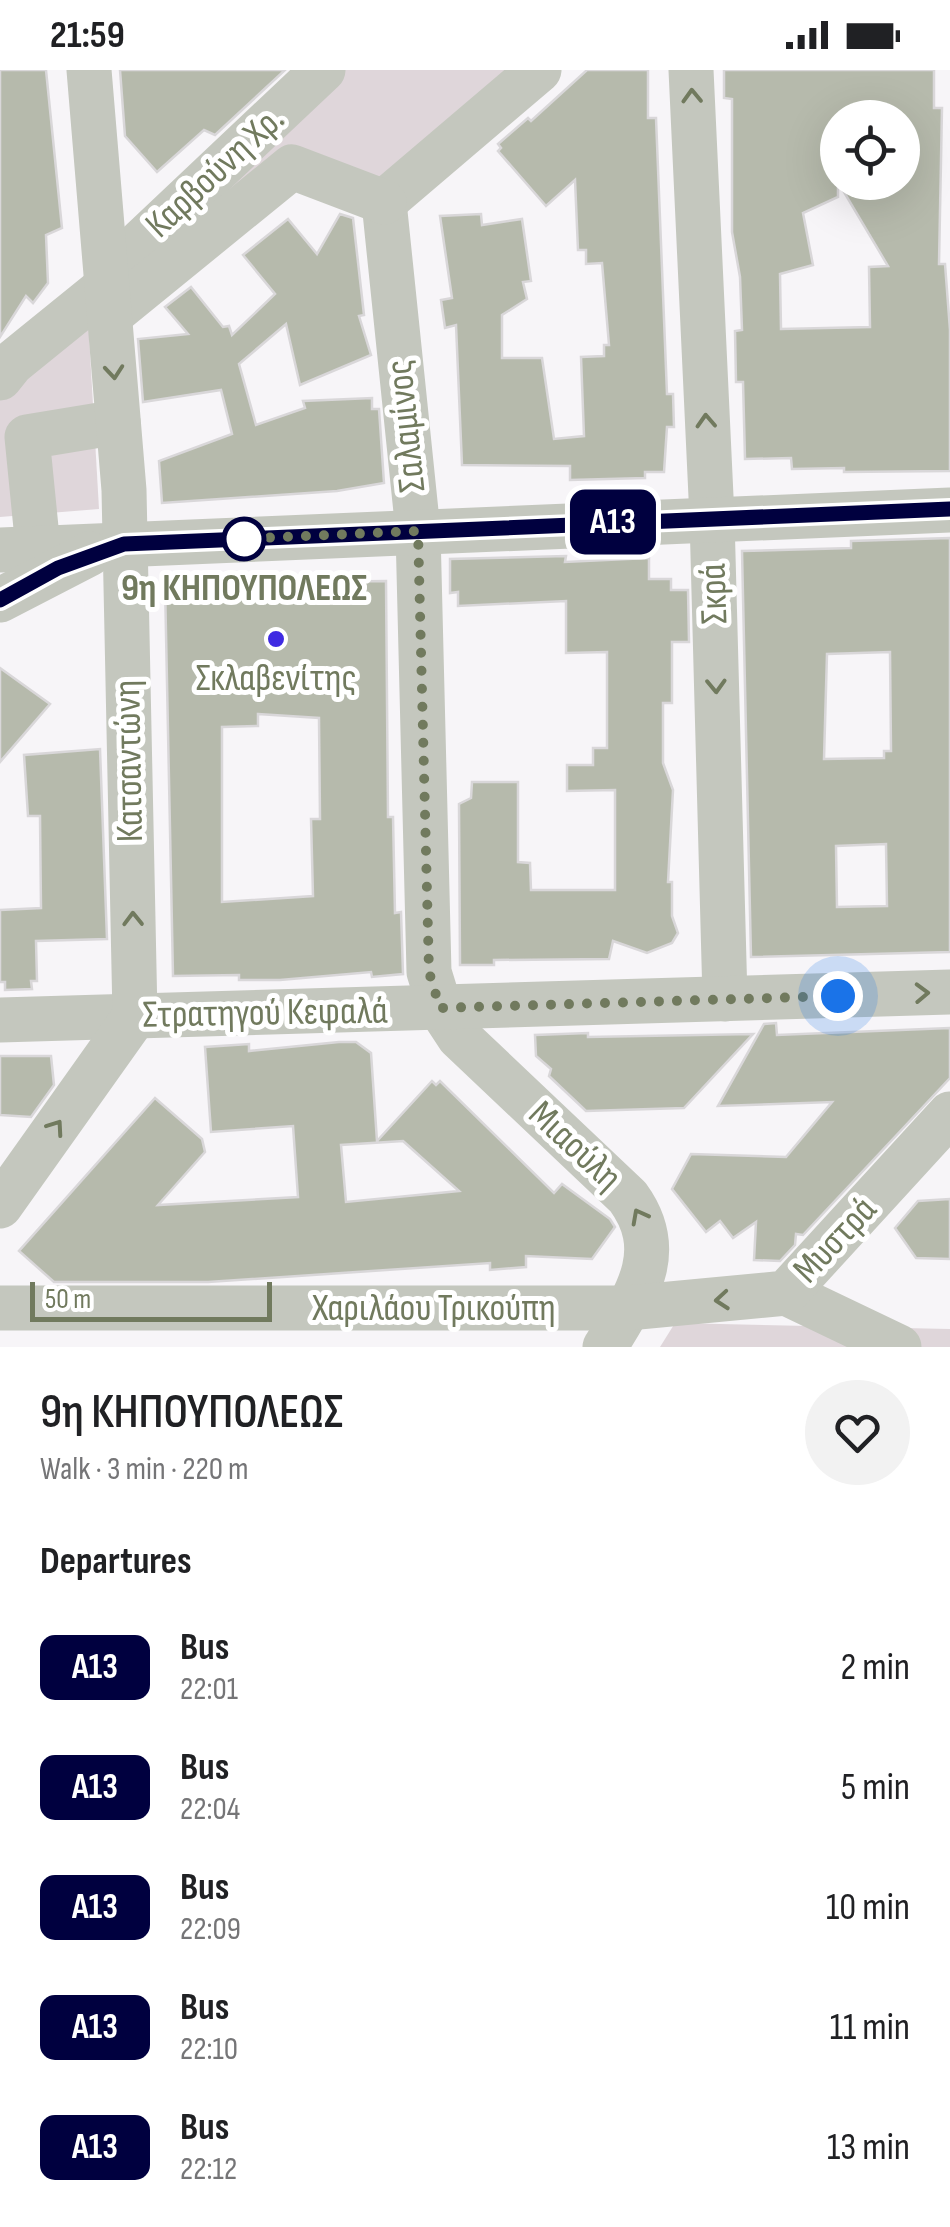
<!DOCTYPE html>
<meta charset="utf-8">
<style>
body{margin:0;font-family:"Sofia Sans Condensed",sans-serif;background:#f2f2f2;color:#202124;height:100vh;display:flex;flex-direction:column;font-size:38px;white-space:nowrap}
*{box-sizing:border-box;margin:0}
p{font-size:32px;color:#757577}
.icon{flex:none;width:55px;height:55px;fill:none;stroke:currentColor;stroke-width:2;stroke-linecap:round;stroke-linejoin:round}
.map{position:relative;height:1277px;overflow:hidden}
.details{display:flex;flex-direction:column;background:#fff;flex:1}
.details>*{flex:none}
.badge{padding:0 20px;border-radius:15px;font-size:35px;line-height:65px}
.fabs{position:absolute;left:820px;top:30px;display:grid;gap:20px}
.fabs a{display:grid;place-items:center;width:100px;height:100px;border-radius:50%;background:#fff;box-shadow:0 10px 40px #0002;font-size:50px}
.scale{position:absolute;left:30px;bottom:25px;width:242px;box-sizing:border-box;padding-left:10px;border:5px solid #717a5e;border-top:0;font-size:28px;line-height:35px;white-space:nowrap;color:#717a5e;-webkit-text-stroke:8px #fff;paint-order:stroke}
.you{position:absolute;width:50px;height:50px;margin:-25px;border:8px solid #fff;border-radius:50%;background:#1a73e8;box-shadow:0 0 0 15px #1a73e833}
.map>.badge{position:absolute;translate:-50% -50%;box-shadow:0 0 0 5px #fff}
h2{padding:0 40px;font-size:38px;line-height:90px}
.round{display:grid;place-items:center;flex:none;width:105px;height:105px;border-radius:52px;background:#f2f2f2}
.summary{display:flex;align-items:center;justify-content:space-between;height:170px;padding:0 40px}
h1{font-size:48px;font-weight:600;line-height:75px}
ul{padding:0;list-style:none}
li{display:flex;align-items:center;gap:30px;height:120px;padding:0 40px}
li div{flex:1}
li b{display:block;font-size:38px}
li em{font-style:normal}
li .badge{min-width:110px;font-weight:700;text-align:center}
.status{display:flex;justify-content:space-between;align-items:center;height:70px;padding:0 50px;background:#fff;direction:ltr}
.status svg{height:28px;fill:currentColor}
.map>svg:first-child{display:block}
</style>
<div class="status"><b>21:59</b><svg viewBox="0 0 49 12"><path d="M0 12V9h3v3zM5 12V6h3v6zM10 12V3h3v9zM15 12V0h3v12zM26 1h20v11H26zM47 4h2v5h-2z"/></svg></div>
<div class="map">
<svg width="950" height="1277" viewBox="0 0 950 1277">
<rect width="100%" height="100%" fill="#f7f5f8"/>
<g fill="#dfd6da">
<path d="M 341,0 L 527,0 L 371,117 L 288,86 L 156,188 Z"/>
<path d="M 88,248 L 99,439 L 0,447 L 0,324 Z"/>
<path d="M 675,1253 L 950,1259 L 950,1277 L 660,1277 Z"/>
</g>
<g fill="#b6baac" stroke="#d9d7d9" stroke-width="2.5" fill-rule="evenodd">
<path d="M 0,0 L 46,0 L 62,158 L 46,165 L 48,213 L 33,233 L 26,226 L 0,267 Z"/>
<path d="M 120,0 L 285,0 L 215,65 L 204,60 L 157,102 L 125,66 Z"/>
<path d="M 587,0 L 648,0 L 648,48 L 656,48 L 667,324 L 673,324 L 674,357 L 667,357 L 664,402 L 645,402 L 645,408 L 570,410 L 570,396 L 462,395 L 456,255 L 445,258 L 441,230 L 452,228 L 440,146 L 481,144 L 482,155 L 522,149 L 531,211 L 523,212 L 527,229 L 502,245 L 502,288 L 542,288 L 554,369 L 584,366 L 581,287 L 604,286 L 604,275 L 609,275 L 602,193 L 586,194 L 586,180 L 578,180 L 575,110 L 546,136 L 498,81 L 501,78 L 498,74 L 528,48 L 531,51 Z"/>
<path d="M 724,0 L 934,0 L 934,38 L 942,38 L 939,194 L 945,194 L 950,260 L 950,401 L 844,402 L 844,398 L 792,399 L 791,388 L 745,389 L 743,312 L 736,312 L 735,261 L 742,260 L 740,207 L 732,162 L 732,29 L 724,28 ZM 838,48 L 902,48 L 902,112 L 838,112 L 888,196 L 869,197 L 870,257 L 781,259 L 780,204 L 813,195 L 803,143 L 838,127 Z"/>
<path d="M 340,144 L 353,148 L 364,245 L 359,246 L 371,285 L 300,315 L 286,254 L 239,294 L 256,355 L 305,338 L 303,331 L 372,328 L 372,339 L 379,339 L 384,413 L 337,421 L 162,433 L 159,391 L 232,364 L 221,320 L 143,332 L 138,269 L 188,264 L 165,237 L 191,217 L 223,257 L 229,256 L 232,265 L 275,224 L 243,185 L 288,149 L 317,184 Z"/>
<path d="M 950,468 L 950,882 L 751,887 L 742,481 L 851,478 L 851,471 ZM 890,582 L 891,681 L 884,681 L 884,688 L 824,689 L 827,584 ZM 886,774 L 887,836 L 837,837 L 836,776 Z"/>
<path d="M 566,486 L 565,492 L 649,488 L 649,509 L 671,509 L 671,520 L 688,520 L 689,572 L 672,572 L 672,633 L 663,633 L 663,693 L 673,720 L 668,812 L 672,812 L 672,846 L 678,863 L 672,873 L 647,883 L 613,871 L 609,889 L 494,890 L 494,895 L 460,895 L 459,734 L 471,728 L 472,712 L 518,712 L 518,792 L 530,793 L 531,820 L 615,820 L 615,720 L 567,721 L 567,695 L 593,695 L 593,678 L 607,678 L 607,582 L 566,583 L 566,531 L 458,536 L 458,522 L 450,523 L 450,489 Z"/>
<path d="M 386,511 L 388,747 L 393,747 L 395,843 L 401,842 L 403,904 L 372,907 L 371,902 L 280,910 L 239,910 L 239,905 L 173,906 L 165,514 ZM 258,644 L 319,648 L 320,749 L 311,749 L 313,826 L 222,832 L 222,657 L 258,656 Z"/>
<path d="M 0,598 L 50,634 L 0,692 Z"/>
<path d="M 100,679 L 107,869 L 36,871 L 37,911 L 31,911 L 32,919 L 5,920 L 5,912 L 0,912 L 0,840 L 41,838 L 40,746 L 28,746 L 24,685 Z"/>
<path d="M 776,953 L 777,965 L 950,958 L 950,1008 L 803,1165 L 796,1164 L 795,1175 L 780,1191 L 754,1190 L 756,1152 L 733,1168 L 720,1151 L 706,1162 L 672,1119 L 691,1084 L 786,1087 L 832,1032 L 718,1036 L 764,954 Z"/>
<path d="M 588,963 L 588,967 L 753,964 L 684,1038 L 586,1041 L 549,1006 L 551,999 L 536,986 L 535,965 Z"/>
<path d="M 339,972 L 356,972 L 371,983 L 377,1071 L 432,1011 L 436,1015 L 440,1011 L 554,1123 L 562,1114 L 610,1149 L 615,1157 L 592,1189 L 526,1186 L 526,1197 L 490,1200 L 490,1193 L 208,1212 L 54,1212 L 19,1181 L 155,1028 L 202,1069 L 205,1082 L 158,1135 L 298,1127 L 293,1056 L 211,1062 L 205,977 L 249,974 L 249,981 ZM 403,1071 L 459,1121 L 346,1132 L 341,1075 Z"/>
<path d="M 0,986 L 51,986 L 54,1015 L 31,1047 L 0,1045 Z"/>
<path d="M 950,1129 L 950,1189 L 916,1188 L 895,1158 L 918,1131 Z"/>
</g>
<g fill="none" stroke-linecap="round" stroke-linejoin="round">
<g stroke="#c4c7be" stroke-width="45">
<path d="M 691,0 L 712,448 L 725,929"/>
<path d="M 384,132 L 418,461 L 429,902 L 440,938 L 459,967 L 628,1127 C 668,1182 636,1226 605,1277"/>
<path d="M 384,132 L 539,0"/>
<path d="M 107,204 L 323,0"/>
<path d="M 109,246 L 292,97 L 384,132"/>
<path d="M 0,308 L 12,293 L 107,216"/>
<path d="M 38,478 L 27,367 L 118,352"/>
<path d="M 0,480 L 950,440"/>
<path d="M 0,530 L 89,484"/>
<path d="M 0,950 L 950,922"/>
<path d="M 0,1136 L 135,946 L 124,420 L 89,0"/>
<path d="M 786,1223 L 899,1277"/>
<path d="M 0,1238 L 628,1238 L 786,1223 L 950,1044"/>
</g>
</g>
<defs><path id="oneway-chevron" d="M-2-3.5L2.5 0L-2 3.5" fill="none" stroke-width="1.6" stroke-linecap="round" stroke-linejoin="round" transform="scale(2.5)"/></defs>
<g stroke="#717a5e">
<use href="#oneway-chevron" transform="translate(692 26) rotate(-92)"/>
<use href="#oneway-chevron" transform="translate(114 302) rotate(85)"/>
<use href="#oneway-chevron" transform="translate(706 351) rotate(-93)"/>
<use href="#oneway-chevron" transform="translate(716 616) rotate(88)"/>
<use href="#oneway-chevron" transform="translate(133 849) rotate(-91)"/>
<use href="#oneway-chevron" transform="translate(922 923) rotate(-2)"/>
<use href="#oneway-chevron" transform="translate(56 1057) rotate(-55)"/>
<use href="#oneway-chevron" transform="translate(639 1146) rotate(-118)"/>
<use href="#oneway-chevron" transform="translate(722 1230) rotate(175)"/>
</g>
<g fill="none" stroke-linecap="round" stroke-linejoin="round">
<defs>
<path id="line" d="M 0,530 L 58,498 L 124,474 L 950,439"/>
</defs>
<use href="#line" stroke="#fff" stroke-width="22"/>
<use href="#line" stroke="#00003f" stroke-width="15"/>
<path stroke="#717a5e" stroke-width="10" stroke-dasharray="0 18" d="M 244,469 L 239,469 L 418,461 L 429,902 L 440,938 L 838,926"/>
</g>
<circle fill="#fff" stroke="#00003f" stroke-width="5" cx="244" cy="469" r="20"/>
<circle fill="#3f2ae2" stroke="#fff" stroke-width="4" cx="276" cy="569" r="10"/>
<g text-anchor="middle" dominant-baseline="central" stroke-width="10" stroke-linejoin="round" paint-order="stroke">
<g font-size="38" fill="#717a5e" stroke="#fff">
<text transform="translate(215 102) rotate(-43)">Καρβούνη Χρ.</text>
<text transform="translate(406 356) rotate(-96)">Σαλαμίνος</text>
<text transform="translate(714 524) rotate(-92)">Σκρά</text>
<text transform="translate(129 691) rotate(-91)">Κατσαντώνη</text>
<text transform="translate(265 943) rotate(-1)">Στρατηγού Κεφαλά</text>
<text transform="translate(575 1076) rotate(43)">Μιαούλη</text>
<text transform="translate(835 1170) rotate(-47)">Μυστρά</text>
<text x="434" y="1238">Χαριλάου Τρικούπη</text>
</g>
<g font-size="38" font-weight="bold" fill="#717a5e" stroke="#fff">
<text x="244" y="518">9η ΚΗΠΟΥΠΟΛΕΩΣ</text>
</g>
<g font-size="38" fill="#717a5e" stroke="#fff">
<text x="276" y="608">Σκλαβενίτης</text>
</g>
</g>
</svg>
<div class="fabs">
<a><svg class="icon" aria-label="locate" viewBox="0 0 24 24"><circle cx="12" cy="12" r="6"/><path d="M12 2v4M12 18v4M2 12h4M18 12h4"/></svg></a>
</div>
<div class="scale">50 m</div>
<div class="you" style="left:838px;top:926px"></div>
<b class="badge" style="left:613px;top:452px;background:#00003f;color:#fff">A13</b>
</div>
<section class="details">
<div class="summary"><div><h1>9η ΚΗΠΟΥΠΟΛΕΩΣ</h1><p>Walk · 3 min · 220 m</p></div><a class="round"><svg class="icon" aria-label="heart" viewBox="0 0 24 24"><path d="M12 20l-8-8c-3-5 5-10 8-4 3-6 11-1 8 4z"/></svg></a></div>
<h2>Departures</h2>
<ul>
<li><span class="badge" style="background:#00003f;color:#fff">A13</span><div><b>Bus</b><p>22:01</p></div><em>2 min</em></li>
<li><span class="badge" style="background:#00003f;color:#fff">Α13</span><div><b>Bus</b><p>22:04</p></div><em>5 min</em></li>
<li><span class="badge" style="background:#00003f;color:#fff">A13</span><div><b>Bus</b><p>22:09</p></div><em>10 min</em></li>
<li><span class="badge" style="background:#00003f;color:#fff">Α13</span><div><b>Bus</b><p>22:10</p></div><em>11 min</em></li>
<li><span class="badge" style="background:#00003f;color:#fff">A13</span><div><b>Bus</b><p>22:12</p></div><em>13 min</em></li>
</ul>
</section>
